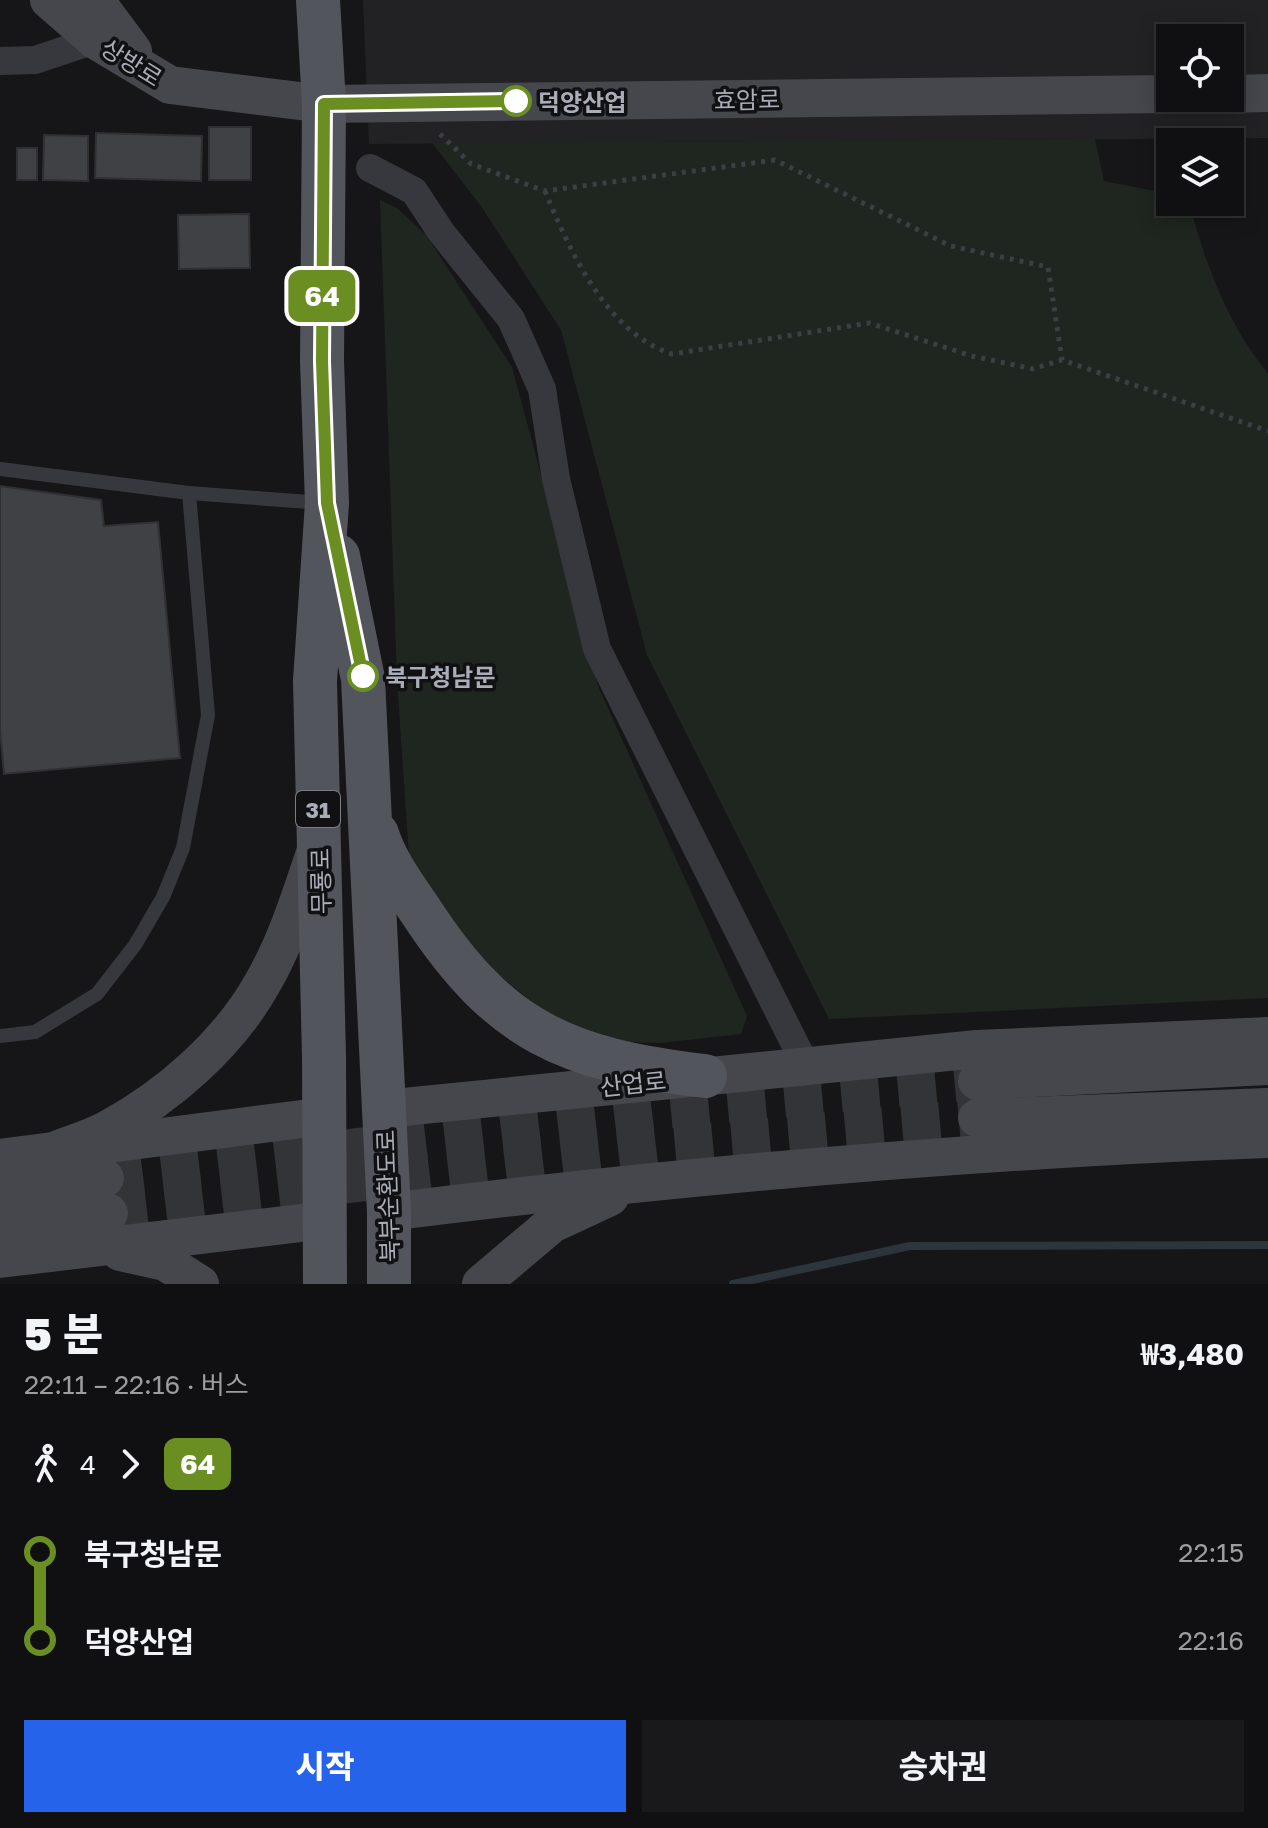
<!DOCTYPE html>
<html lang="ko">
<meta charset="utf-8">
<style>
body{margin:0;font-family:"Golos Text","Noto Sans KR",sans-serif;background:#19191b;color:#f1f3f6;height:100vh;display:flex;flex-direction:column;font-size:30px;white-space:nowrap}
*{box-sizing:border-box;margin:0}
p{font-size:26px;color:#9c9d9f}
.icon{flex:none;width:44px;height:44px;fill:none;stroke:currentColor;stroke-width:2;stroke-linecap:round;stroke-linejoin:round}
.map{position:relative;height:1284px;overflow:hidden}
.panel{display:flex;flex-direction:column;background:#101012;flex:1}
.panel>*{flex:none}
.badge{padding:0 16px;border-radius:12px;font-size:28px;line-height:52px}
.controls{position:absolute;left:1156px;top:24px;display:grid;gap:16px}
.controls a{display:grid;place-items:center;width:88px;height:88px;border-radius:0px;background:#101012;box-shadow:0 4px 20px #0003,0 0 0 2px #303032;font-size:40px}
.map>.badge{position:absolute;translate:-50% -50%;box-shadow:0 0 0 4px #fff}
.legs{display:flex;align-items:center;gap:12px;height:88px;padding:0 24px;font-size:26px}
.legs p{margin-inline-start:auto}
.summary{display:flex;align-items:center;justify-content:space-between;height:136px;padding:0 24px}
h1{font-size:44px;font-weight:800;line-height:60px}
.primary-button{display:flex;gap:16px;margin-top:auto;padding:16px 24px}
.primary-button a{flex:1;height:92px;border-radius:0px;background:#2563eb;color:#fff;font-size:32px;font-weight:800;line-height:92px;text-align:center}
.primary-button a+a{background:#19191b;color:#f1f3f6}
ul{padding:0 24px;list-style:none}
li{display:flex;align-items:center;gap:28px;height:88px;font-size:30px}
li i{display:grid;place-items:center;width:12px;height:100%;margin:0 10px;background:currentColor}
li i::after{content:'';width:20px;height:20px;margin:-10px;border:6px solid;border-radius:50%;background:#101012}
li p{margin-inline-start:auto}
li:first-child i{background:linear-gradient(#0000 50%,currentColor 0)}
li:last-child i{background:linear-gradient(currentColor 50%,#0000 0)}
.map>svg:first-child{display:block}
</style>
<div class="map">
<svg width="1268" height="1284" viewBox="0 0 1268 1284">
<rect width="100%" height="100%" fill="#161618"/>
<path fill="#222225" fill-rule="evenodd" d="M 363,0 L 1268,0 L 1268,138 L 369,144 ZM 1170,38 L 1230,38 L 1230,98 L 1170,98 Z"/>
<g fill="#1e261f">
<path d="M 1095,139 L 1104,181 L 1170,194 L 1170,202 L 1189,202 C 1204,260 1228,326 1268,373 L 1268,998 L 829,1019 L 647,655 L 561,330 L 481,206 L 432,143 Z"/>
<path d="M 380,200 L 397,208 L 426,235 L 512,367 L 598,686 L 747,1016 L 741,1034 L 661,1043 L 608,1041 L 566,1029 L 463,946 L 409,857 L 397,680 Z"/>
</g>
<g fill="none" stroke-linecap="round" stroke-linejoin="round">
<path stroke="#2c353c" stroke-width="8" d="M 733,1284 L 910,1246 L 1268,1245"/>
</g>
<g fill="#404145" stroke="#303034" stroke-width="2">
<rect x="209" y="127" width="42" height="53"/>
<path d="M 96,133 L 202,136 L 201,181 L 95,178 Z"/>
<path d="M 44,135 L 88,136 L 88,181 L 43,180 Z"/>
<rect x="17" y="148" width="20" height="32"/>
<path d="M 249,214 L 250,268 L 179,269 L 178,215 Z"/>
<path d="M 0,486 L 101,500 L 104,526 L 158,522 L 180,758 L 4,774 L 0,730 Z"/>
</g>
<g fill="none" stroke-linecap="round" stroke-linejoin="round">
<g stroke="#333438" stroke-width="38" stroke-dasharray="38 19" stroke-linecap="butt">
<path d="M 105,1178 L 661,1110 L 977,1081"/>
<path d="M 109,1213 L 664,1146 L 977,1118"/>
</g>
<g stroke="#3d3f44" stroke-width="5" stroke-dasharray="4 6" stroke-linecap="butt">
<path d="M 440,134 L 471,164 L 545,191 L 775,160 L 951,246 L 1048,267 L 1062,360"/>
<path d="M 545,191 C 569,249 606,333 672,354 L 869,323 L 972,356 L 1033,369 L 1062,360 L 1268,431"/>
</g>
<g stroke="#37383d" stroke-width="14">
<path d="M 0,469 L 189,493 L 322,503"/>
<path d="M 0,1036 L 35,1032 L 97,994 L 135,945 L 163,897 L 183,848 L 208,715 L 189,493"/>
</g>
<g stroke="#37383d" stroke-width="28">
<path d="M 0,61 L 35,60 L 95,40"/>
<path d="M 370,168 L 414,191 L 441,232 L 511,319 L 542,389 L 556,479 L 597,649 L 805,1064"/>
</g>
<g stroke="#45474d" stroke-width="38">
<path d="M 49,0 L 95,40 L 170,85 L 324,104 L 1170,94"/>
<path d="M 95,0 L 133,51"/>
<path d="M 1230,94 L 1268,93"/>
<path d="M 977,1081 L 1268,1066"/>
<path d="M 384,1109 L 977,1049 L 1268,1036"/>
<path d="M 977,1118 L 1268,1107"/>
<path d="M 51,1152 C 69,1144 90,1139 108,1129 C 169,1096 228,1044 262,984 C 286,943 300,897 315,853"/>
<path d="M 0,1158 L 325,1116"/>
<path d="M 0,1191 L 105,1178"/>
<path d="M 389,1212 C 684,1175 971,1150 1268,1139"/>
<path d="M 0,1228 L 109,1213"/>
<path d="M 120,1252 L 165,1262 L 200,1284"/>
<path d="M 0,1259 L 326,1220"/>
<path d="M 481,1284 L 552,1224 L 610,1197"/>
</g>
<g stroke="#53555c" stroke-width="44">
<path d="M 318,0 L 324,104 L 322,361 L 327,503 L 315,681 L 324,1057 L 325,1284"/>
<path d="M 338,556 L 363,679 L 389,1212 L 389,1284"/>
<path d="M 377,834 C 386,863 405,888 422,913 C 500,1032 567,1060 705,1076"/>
</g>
</g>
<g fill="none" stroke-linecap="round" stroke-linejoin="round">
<defs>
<path id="line-1" d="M 363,676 L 327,503 L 322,361 L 324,104 L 516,101"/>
</defs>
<use href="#line-1" stroke="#fff" stroke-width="18"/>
<use href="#line-1" stroke="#6b8e23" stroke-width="12"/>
</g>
<g fill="#fff" stroke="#6b8e23" stroke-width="4">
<circle cx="516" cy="101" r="14"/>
<circle cx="363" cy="676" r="14"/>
</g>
<g text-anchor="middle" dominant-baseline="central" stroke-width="7" stroke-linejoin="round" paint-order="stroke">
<rect fill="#111113" stroke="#7b7e86" stroke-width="2" x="296" y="791" width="44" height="36" rx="6"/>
<g font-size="22" font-weight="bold" fill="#a8adb8">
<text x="318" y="809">31</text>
</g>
<g font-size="24" fill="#a8adb8" stroke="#111113">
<text transform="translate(132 62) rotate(32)">상방로</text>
<text transform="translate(747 99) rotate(-1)">효암로</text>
<text transform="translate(320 881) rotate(-91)">무룡로</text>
<text transform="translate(633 1083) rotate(-6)">산업로</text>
<text transform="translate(387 1196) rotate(-92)">북부순환도로</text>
</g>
<g font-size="24" font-weight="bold" fill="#a8adb8" stroke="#111113" text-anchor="start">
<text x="538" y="101">덕양산업</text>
<text x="385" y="676">북구청남문</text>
</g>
</g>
</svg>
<div class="controls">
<a><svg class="icon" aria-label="locate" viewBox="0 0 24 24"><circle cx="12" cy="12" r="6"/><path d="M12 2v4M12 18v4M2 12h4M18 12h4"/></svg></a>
<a><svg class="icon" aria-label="layers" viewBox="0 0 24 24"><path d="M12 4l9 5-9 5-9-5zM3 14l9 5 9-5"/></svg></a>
</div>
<b class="badge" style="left:322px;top:296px;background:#6b8e23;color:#fff">64</b>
</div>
<section class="panel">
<div class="summary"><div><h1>5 분</h1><p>22:11 – 22:16 · 버스</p></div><b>₩3,480</b></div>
<div class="legs"><svg class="icon" aria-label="walk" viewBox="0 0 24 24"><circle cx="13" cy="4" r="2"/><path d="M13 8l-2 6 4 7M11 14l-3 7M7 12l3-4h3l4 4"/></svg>4<svg class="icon" aria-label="forward" viewBox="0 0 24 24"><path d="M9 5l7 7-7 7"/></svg><b class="badge" style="background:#6b8e23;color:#fff">64</b></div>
<ul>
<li><i style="color:#6b8e23"></i><b>북구청남문</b><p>22:15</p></li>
<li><i style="color:#6b8e23"></i><b>덕양산업</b><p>22:16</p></li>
</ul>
<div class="primary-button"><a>시작</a><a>승차권</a></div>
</section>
